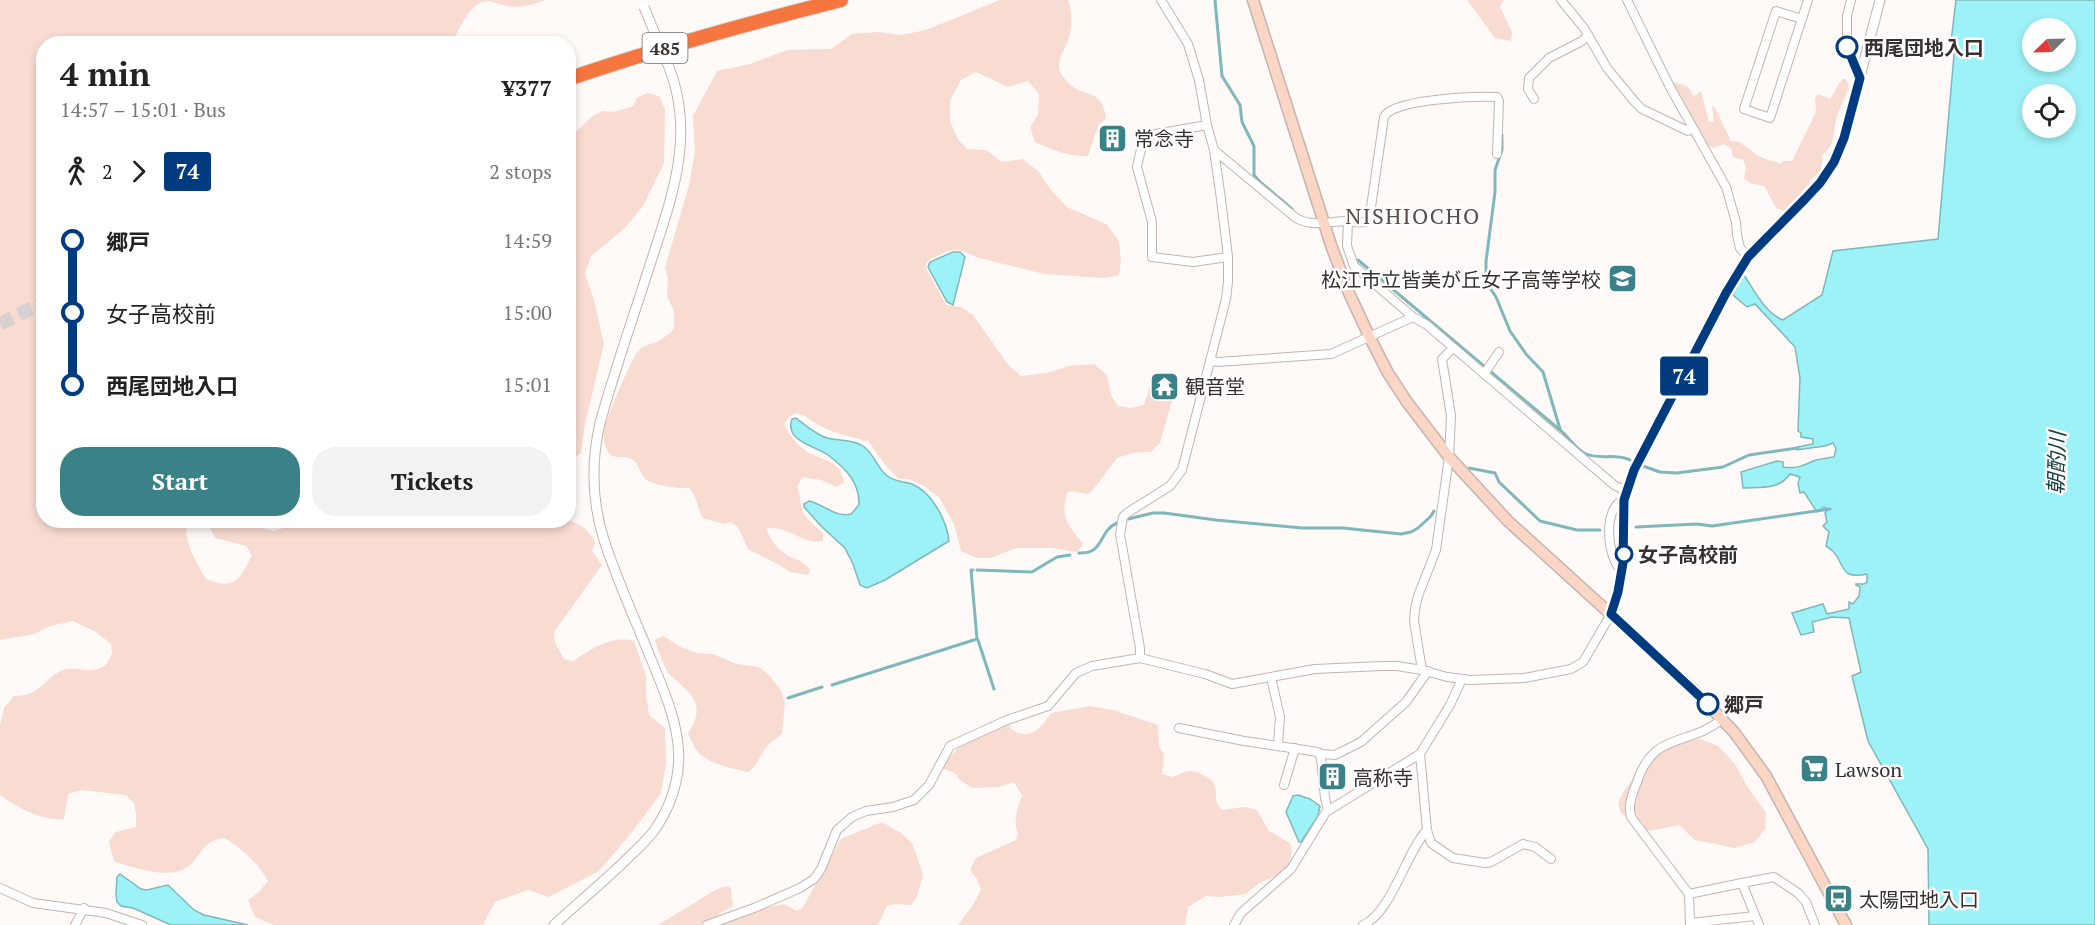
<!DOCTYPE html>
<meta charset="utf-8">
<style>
body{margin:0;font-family:"PT Serif","Noto Sans JP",serif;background:#f2f2f2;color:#222;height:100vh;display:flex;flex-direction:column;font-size:22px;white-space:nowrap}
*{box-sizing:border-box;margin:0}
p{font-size:20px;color:#767676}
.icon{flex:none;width:33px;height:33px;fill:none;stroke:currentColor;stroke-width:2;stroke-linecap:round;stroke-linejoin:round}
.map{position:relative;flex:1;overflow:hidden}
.sheet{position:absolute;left:36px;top:36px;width:540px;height:492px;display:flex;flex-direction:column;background:#fff;border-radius:24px;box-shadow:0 3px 9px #0003}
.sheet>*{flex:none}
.badge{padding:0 12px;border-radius:4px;font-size:21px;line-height:39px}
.needle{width:39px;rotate:247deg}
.tools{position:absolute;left:2022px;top:18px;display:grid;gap:12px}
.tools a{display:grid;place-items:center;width:54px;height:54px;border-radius:50%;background:#fff;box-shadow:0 3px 9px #0003;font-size:30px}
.map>.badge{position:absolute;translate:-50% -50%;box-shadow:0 0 0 3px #fff}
.legs{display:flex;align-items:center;gap:9px;height:66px;padding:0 24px;font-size:20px}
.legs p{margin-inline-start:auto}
.overview{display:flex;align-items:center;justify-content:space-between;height:102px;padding:0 24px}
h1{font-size:33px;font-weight:700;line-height:45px}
.action{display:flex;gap:12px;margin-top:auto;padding:12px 24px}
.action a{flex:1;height:69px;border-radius:24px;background:#3a8287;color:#fff;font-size:24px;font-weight:700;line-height:69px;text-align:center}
.action a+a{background:#f2f2f2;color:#222}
ul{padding:0 24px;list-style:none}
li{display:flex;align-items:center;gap:21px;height:72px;font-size:22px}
li i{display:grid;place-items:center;width:9px;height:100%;margin:0 8px;background:currentColor}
li i::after{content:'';width:15px;height:15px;margin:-8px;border:4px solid;border-radius:50%;background:#fff}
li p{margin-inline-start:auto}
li:first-child i{background:linear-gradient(#0000 50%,currentColor 0)}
li:last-child i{background:linear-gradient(currentColor 50%,#0000 0)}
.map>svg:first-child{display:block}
</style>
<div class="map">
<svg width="2095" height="925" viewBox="0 0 2095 925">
<rect width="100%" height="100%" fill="#fff9f7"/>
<g fill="#f8dcd1">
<path d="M 0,0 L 545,0 C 530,6 518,9 502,5 C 498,4 493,1 488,1 C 470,1 459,30 452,43 L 44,44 L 44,520 L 187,521 C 183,542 196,561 206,579 C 235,591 240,579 252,555 L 246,546 L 215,538 L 209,526 L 215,521 L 238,521 L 274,531 L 290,526 L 293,520 L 568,520 C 582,526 589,528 595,543 L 592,551 L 602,565 L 554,632 L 555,643 L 564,659 L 573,661 C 592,649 611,635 634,641 L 646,676 L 646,694 L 649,715 L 665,728 L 666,763 L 661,793 L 633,831 L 599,871 L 549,897 L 528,890 L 495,902 L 483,925 L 274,925 L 255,917 L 248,900 L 260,891 L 268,881 C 257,862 243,850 225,838 C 204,841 205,848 193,862 C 175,883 137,868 115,862 L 111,852 L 109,841 L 116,832 L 136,827 L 136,814 L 134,803 L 126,795 L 81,790 L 68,794 L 64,819 C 42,821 18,808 0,795 L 0,725 L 4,708 L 14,696 C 42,696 43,678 63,670 C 73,666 82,671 92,670 C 96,670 102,667 106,665 L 112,653 L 111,644 L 96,632 L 73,621 L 50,626 L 34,634 L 0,640 Z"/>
<path d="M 1000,0 L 1068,0 C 1072,13 1073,23 1069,37 C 1066,49 1056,58 1060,72 C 1061,75 1064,77 1066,80 C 1081,100 1102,85 1106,118 L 1098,126 L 1088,156 C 1068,157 1053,150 1035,142 L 1030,127 L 1038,115 L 1039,94 L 1028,81 L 1008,87 L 976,72 L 961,80 L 950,100 L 950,121 L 957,138 L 967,149 L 986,150 L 1002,162 L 1023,159 L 1039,172 L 1050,189 L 1067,207 L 1106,224 L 1119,241 L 1121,261 L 1119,275 L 1103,278 L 1044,274 L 979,258 L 960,250 L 949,251 L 930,259 L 926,263 L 926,268 L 946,305 L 961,307 L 973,315 L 1009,366 L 1021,376 L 1047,373 L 1069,366 L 1094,364 L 1107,375 L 1111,395 L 1118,406 L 1130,408 L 1144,405 L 1153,377 L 1163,372 L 1170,377 L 1175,390 L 1160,443 L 1151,452 L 1132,453 L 1117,458 L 1097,485 L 1088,494 L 1068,491 C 1059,516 1068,525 1083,544 L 1077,552 L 1053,548 L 1016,548 L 990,558 L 977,558 L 961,551 L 954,524 L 939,497 L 924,486 L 909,479 L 899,479 L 886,466 L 869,442 L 831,431 L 818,425 L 805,416 L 796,413 L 789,417 L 784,424 C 789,435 798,446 809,453 C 825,461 840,461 844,482 L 837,487 L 821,480 L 802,477 L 797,487 C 800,494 800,499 801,506 C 803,518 815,526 823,533 L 823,541 C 803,546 786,523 766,529 C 770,537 775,547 783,552 C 793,561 801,557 810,570 L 808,575 L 790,572 L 781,566 L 748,549 L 738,527 L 730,522 L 724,524 L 703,518 C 697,509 697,495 689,488 C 680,489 652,485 645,479 C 640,474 639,464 633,460 C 625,454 615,461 608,452 C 604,446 603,436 604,430 C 606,419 633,355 639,350 C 645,345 654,343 660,340 C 665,337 670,333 674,329 L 674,311 L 667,296 L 668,279 L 665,268 L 689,185 L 695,153 L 693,116 L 717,71 L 750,64 L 787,50 L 831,49 L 852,34 L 879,32 L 901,35 L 926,30 Z"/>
<path d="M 1467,0 L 1504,0 L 1500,7 L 1512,32 L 1511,41 L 1495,38 Z"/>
<path d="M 1843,79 L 1846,79 L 1849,88 C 1845,97 1840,106 1837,116 C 1832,132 1837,143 1822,156 C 1824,167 1819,174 1810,180 L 1809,185 L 1787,212 L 1776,208 L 1764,186 L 1750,183 L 1744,179 L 1746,167 L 1743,160 L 1733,157 L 1731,148 L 1723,144 L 1714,148 L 1706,145 L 1673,82 L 1687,86 L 1694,96 L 1701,91 L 1709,122 L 1714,121 L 1712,107 L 1714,106 L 1731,141 C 1744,141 1750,152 1761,157 C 1767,161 1774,160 1780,164 L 1784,161 L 1792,161 L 1816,112 L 1815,99 L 1818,94 L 1830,99 C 1835,92 1837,84 1843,79 Z"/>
<path d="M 647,93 L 659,96 L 665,109 L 664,163 L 643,206 L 624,229 L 591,256 L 585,274 L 594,300 L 604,344 L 585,424 L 581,453 L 574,458 L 569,458 L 569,138 L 594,115 L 603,111 L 615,112 L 633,106 L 637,98 Z"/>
<path d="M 663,636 L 683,648 L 697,653 L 713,654 L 736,664 L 759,667 L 770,676 L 781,690 L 785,704 L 782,734 C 775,739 768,744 763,752 C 757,761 758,765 748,772 C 733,769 709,764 698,752 C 694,747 691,739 688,734 C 707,704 692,694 670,675 C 665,670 657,648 655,640 Z"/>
<path d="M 1090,706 L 1113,710 L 1158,725 L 1159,747 L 1164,754 L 1162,774 L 1173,777 C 1187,771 1189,768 1203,775 C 1208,778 1212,778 1214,784 C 1219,796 1212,798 1222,810 L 1245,807 L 1257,810 L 1269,831 L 1290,843 L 1292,851 L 1289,864 L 1283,873 L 1259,883 L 1246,894 L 1220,897 L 1206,896 L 1188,907 L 1185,925 L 958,925 L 973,905 L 981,890 L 977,879 L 970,870 L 976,858 L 1016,840 L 1018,834 C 1013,820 1017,809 1022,796 L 1014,782 L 999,787 L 972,788 L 960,780 L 956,774 L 943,768 C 955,742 981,735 1005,724 L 1009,725 L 1012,730 C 1031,741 1041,728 1051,713 Z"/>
<path d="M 1700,739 L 1718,746 L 1735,764 L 1747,786 L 1766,813 L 1765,829 L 1755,842 L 1735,848 L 1695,840 L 1679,825 L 1644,832 L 1621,813 L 1618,803 L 1624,791 L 1641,768 L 1672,744 Z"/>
<path d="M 882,822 L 901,833 L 912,843 L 919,862 L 923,875 L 917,896 L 911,905 L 896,904 L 887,906 L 878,925 L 658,925 L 717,889 L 727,886 L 731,888 L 733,906 L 719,914 L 716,919 L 784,904 L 797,911 L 803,907 L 841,839 Z"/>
</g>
<g fill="#9df2f7" stroke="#7eb8bb" stroke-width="1.5" fill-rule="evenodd">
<path d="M 1956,0 L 2095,0 L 2095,925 L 1929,925 L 1928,849 L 1868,741 L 1852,676 L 1861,672 L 1849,618 L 1832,617 L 1812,622 L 1814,632 L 1801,635 L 1792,613 L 1823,604 L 1827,614 L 1849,609 L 1849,602 L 1853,604 L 1859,596 L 1860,587 L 1856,585 L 1856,584 L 1864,584 L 1867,582 L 1867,574 C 1835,581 1848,559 1826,546 L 1829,532 L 1823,526 L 1827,522 L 1825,513 L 1828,509 L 1824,507 L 1817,512 L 1804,492 L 1800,493 L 1798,483 L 1800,477 L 1790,474 C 1779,490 1761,487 1743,488 L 1741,472 L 1777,461 L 1783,462 L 1783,467 C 1795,469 1803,466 1813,461 C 1819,459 1827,458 1834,457 L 1836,449 L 1833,443 L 1825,446 L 1797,450 L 1797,447 L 1813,444 L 1813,439 L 1801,437 L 1801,433 L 1798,431 L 1800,378 L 1795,347 L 1755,304 L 1747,307 L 1733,295 L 1744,275 C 1754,290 1765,313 1783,320 L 1822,295 L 1833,251 L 1938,239 L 1955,43 L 1951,42 ZM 2032,28 L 2066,28 L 2066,62 L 2032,62 ZM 2032,94 L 2066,94 L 2066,128 L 2032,128 Z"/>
<path d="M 953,252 L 960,252 L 965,257 L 953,305 L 947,302 L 928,267 L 930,262 Z"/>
<path d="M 796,418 C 805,425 816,435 827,438 C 839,441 853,439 863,446 C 874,454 877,467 886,475 C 894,482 903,481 912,484 C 932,492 947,521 949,541 L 885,580 L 867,588 L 860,585 L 853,564 L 845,548 L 822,527 L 804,507 L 804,504 L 809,501 C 823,504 836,518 851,514 L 859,505 C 860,482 845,468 828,455 C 815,446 784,441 792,419 Z"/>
<path d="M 1298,795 L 1310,799 L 1320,806 L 1318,816 L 1301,842 L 1299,842 L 1286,812 L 1293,796 Z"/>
<path d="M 120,874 L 141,889 L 147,890 L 168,885 L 194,910 L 204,915 L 248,925 L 171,925 L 133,908 L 121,906 L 117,902 L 116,895 L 117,877 Z"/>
</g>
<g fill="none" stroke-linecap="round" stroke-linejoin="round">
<g stroke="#7eb8bb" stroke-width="3">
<path d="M 1215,0 L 1222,76 L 1240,105 L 1242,122 L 1254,146 L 1254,175 L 1259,181 L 1292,209"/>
<path d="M 1502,135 L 1502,150 L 1495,170 L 1495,192 L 1486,261 L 1486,282 L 1496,297 L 1510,331 L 1526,354 L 1543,372 L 1560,429"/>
<path d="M 1358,260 L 1560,430 C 1569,437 1575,449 1586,454 C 1600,460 1616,453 1630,460"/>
<path d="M 1643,466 L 1660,472 L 1677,473 L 1723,467 L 1749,455 L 1798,448"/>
<path d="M 1469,468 L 1495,473 L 1499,482 L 1540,521 L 1577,530 L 1600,530"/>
<path d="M 1128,519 L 1153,513 L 1164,513 L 1216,520 L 1302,528 L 1343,528 L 1401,534 L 1411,532 L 1418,528 L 1431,516 L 1434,511"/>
<path d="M 1636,527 L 1697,524 L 1712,526 L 1830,509"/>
<path d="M 1079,553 C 1105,554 1098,531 1117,523"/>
<path d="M 977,570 L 1032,572 L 1057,557 L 1070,555"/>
<path d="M 978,640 L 994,689"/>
<path d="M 832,685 L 977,639 L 971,570 L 973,570"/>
<path d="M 788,698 L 822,687"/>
</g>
<path stroke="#d7d1cf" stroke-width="14" stroke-dasharray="14 7" stroke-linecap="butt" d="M 0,324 L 44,302"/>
<defs>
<g id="minor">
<path d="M 1561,0 L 1584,28 L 1607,68 L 1634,101 L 1642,109 L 1688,131"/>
<path d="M 1627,0 L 1670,87 L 1726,187 L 1736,222 L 1737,235 L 1740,248 L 1748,257"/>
<path d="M 1851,0 L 1847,16 L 1847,46 L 1860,78"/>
<path d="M 1802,19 L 1776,11 L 1744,109 L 1770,118 L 1808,0"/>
<path d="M 1534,99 L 1528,89 L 1529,78 L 1549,58 L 1582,41 L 1588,35"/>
<path d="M 1207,125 L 1144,136 L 1137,167 L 1152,222 L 1152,257 L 1193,262 L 1228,257"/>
<path d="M 1214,150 L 1296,218 C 1312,227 1327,222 1344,221 C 1353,221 1361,224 1369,221 L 1384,117 C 1391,99 1477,96 1497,97 L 1499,101 L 1497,154"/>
<path d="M 1348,221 L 1347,246 L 1354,266 L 1413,317"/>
<path d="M 1211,361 L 1218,362 L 1331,354 L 1413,317 L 1427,325 L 1614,485 L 1626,491"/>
<path d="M 1484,374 L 1499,352"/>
<path d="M 1622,571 C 1607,559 1602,507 1624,500"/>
<path d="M 1140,658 L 1140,648 L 1120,534 L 1123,517 L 1127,513 L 1170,486 L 1182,470 L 1226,299 L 1228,282 L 1228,257 L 1221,199 L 1214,150 L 1207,125 L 1199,80 L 1188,44 L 1161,0"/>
<path d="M 1422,670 L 1414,621 L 1415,609 L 1418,596 L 1436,550 L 1449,457 L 1451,416 L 1442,359 L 1453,348"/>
<path d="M 1271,677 L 1280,717 L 1278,745"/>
<path d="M 1179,728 L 1244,741 L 1318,752 L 1321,758 L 1325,798 L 1328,810"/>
<path d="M 1320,754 L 1335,755 L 1361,742 L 1406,702 L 1428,671"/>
<path d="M 1420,754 L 1427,830 L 1431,843 L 1453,858 L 1485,863 L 1491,862 L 1523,844 L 1535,847 L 1551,859"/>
<path d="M 1284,785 L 1295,748"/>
<path d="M 1742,883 L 1774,877 L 1798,893 L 1806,902 L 1815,925"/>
<path d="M 0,888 L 33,903 L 106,913 L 142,925"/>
<path d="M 1689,894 L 1631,817 C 1628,804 1632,795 1637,782 C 1654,730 1689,747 1722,719"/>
<path d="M 1690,923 L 1755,916"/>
<path d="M 75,925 L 84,908"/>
<path d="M 707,925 L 754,908 L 800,888 L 814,879 L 821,869 L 837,830 L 852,817 L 866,811 L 893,807 L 914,800 L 929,785 L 950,746 L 1007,720 L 1048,706 L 1076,673 L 1092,666 L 1140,658 L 1205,674 L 1232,684 L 1315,669 L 1382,666 L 1397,666 L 1422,670 L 1447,677 L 1470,680 L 1524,678 L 1571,669 L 1583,662 L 1611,614"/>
<path d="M 1234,925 L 1241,913 L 1291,869 L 1326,812 L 1420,754 L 1450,705 L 1462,679"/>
<path d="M 1363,925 C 1392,912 1405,854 1427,830"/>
<path d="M 1690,925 L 1689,894 L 1742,883 L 1759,925"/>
</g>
<g id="tertiary">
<path d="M 1611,614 L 1618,592 L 1624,563 L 1624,500 L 1634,470 L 1726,293 L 1748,257 L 1805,199 L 1820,183 L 1834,162 L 1844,138 L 1880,0"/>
<path d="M 554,925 C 578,903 602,883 625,861 C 636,850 648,840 656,828 C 696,767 676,719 651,659 C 635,619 617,580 604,540 C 592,502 591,462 600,423 C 614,372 632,321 648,271 C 671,199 699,132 665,58"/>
</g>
<path id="secondary" d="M 1253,0 L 1331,245 L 1349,293 L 1370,338 L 1388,373 L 1407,402 L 1449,457 L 1508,521 L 1693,689 L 1734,732 L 1766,776 L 1846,925"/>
<path id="motorway" d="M 568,79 C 658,48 749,23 841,0"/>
</defs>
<use href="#minor" stroke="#c2b5b0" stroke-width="10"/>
<use href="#tertiary" stroke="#c2b5b0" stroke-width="11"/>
<use href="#secondary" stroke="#c2b5b0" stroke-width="13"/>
<use href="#motorway" stroke="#d7d6d5" stroke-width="16"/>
<use href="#minor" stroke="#fff" stroke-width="8"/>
<use href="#tertiary" stroke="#fff" stroke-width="9"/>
<use href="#secondary" stroke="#fcd6c5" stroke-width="10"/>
<use href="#motorway" stroke="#f5763e" stroke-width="14"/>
<defs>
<path id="tertiary-bridge" d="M 644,7 L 665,58"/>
</defs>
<use href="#tertiary-bridge" stroke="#c2b5b0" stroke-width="11" stroke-linecap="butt"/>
<use href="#tertiary-bridge" stroke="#fff" stroke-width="9"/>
</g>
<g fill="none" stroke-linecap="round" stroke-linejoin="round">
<defs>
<path id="line-1" d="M 1708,704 L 1611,614 L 1618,592 L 1623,563 L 1624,500 L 1634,470 L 1726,293 L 1748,257 L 1805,199 L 1820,183 L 1834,162 L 1844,138 L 1860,78 L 1847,47"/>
</defs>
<use href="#line-1" stroke="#fff" stroke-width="14"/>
<use href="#line-1" stroke="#003b80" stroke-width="9"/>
</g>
<defs>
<symbol id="building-square" viewBox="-11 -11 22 22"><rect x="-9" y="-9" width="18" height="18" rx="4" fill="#3a8287" stroke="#fff"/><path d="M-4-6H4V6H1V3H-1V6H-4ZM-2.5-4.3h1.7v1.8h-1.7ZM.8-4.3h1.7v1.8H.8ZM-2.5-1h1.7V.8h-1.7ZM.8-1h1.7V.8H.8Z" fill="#fff"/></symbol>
<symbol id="school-square" viewBox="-11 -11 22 22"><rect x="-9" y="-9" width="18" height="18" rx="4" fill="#3a8287" stroke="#fff"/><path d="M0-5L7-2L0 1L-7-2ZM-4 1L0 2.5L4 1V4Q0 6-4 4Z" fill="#fff"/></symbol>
<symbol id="temple-square" viewBox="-11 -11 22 22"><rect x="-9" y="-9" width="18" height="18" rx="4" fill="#3a8287" stroke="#fff"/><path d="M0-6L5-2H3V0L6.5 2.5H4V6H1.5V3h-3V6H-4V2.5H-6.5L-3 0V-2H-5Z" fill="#fff"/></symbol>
<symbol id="supermarket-square" viewBox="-11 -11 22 22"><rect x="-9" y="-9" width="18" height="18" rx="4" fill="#3a8287" stroke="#fff"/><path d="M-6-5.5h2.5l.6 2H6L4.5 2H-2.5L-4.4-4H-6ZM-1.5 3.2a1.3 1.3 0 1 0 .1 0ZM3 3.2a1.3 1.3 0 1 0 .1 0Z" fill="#fff"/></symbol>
<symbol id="bus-square" viewBox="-11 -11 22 22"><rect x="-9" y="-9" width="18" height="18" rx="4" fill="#3a8287" stroke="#fff"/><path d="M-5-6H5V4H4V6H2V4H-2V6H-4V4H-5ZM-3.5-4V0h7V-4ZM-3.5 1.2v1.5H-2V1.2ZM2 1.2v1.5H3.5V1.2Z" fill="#fff"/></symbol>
</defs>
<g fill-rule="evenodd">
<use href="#building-square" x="1096" y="122" width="33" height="33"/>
<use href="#school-square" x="1606" y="262" width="33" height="33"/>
<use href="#temple-square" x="1148" y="370" width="33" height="33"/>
<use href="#supermarket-square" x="1798" y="752" width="33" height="33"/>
<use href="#building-square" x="1316" y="760" width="33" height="33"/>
<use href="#bus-square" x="1822" y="882" width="33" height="33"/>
</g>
<g fill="#fff" stroke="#003b80" stroke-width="3">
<circle cx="1847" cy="47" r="10"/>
<circle cx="1624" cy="554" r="8"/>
<circle cx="1708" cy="704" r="10"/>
</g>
<g text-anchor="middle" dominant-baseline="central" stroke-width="5" stroke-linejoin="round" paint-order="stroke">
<rect fill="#fff" stroke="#726e6d" stroke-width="1.5" x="642.5" y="33" width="45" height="30" rx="4.5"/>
<g font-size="18" font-weight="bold" fill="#36302e">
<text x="665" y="48">485</text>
</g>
<g font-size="20" font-weight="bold" fill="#36302e" stroke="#fff" text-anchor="start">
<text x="1864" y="47">西尾団地入口</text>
<text x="1638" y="554">女子高校前</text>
<text x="1724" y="704">郷戸</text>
</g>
<g font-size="20" fill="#36302e" stroke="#fff" text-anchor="start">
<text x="1134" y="138">常念寺</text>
<text x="1601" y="279" text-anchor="end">松江市立皆美が丘女子高等学校</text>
<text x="1185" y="386">観音堂</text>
<text x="1835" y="769">Lawson</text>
<text x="1353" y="777">高称寺</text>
<text x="1859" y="899">太陽団地入口</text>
</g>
<g font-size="21" font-style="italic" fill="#184043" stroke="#fff">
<text transform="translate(2056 463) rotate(-88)">朝酌川</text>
</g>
<g font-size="22" letter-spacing="1.5" fill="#574c47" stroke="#fff">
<text x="1413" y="215">NISHIOCHO</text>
</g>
</g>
</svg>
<div class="tools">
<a><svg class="needle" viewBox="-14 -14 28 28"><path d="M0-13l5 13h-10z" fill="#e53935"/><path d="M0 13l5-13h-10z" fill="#767676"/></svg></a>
<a><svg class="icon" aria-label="locate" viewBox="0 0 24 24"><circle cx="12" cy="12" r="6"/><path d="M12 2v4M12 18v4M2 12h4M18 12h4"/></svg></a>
</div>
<b class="badge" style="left:1684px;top:376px;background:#003b80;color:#fff">74</b>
<section class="sheet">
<div class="overview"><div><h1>4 min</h1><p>14:57 – 15:01 · Bus</p></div><b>¥377</b></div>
<div class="legs"><svg class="icon" aria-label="walk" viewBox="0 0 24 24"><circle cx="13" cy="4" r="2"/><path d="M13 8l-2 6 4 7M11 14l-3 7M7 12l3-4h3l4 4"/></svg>2<svg class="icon" aria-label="forward" viewBox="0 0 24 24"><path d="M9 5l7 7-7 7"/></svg><b class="badge" style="background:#003b80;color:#fff">74</b><p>2 stops</p></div>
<ul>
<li><i style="color:#003b80"></i><b>郷戸</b><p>14:59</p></li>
<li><i style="color:#003b80"></i><span>女子高校前</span><p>15:00</p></li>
<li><i style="color:#003b80"></i><b>西尾団地入口</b><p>15:01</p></li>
</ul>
<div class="action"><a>Start</a><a>Tickets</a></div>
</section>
</div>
